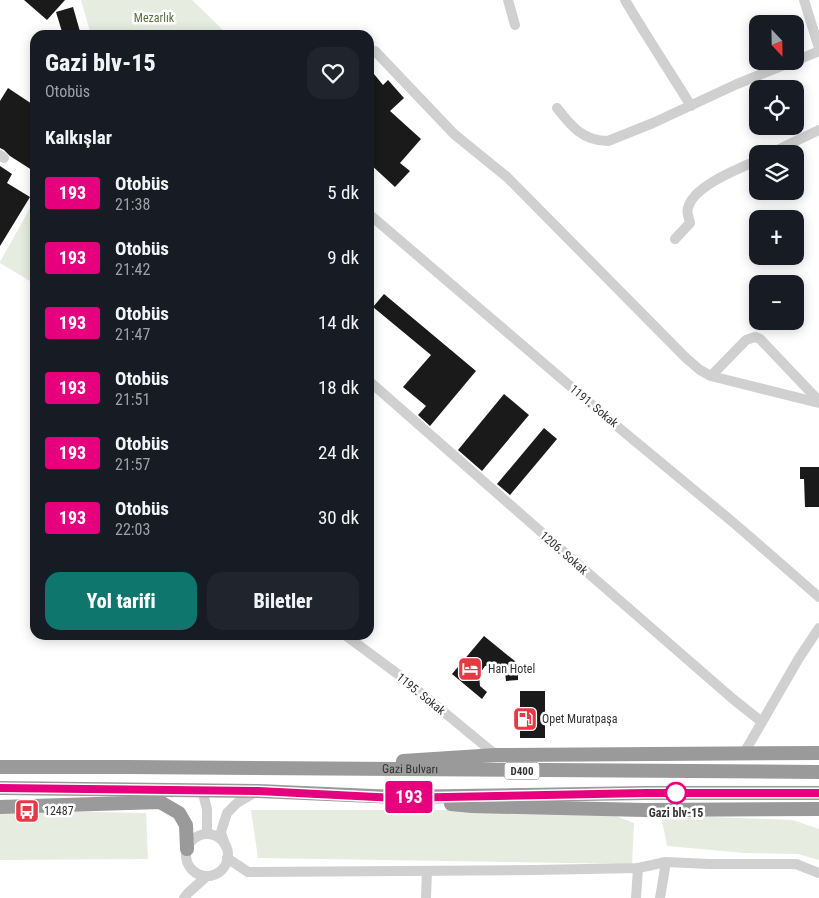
<!DOCTYPE html>
<html lang="tr">
<meta charset="utf-8">
<style>
body{margin:0;font-family:"Roboto Condensed",sans-serif;background:#20242c;color:#f1f3f6;height:100vh;display:flex;flex-direction:column;font-size:19px;white-space:nowrap}
*{box-sizing:border-box;margin:0}
p{font-size:16px;color:#9ea1a6}
.icon{flex:none;width:28px;height:28px;fill:none;stroke:currentColor;stroke-width:2;stroke-linecap:round;stroke-linejoin:round}
.map{position:relative;flex:1;overflow:hidden}
.panel{position:absolute;left:30px;top:30px;width:344px;height:610px;display:flex;flex-direction:column;background:#171b24;border-radius:15px;box-shadow:0 2px 12px #0003}
.panel>*{flex:none}
.badge{padding:0 10px;border-radius:4px;font-size:18px;line-height:32px}
.needle{width:32px;rotate:158deg}
.controls{position:absolute;left:749px;top:15px;display:grid;gap:10px}
.controls a{display:grid;place-items:center;width:55px;height:55px;border-radius:10px;background:#171b24;box-shadow:0 2px 12px #0003;font-size:25px}
.map>.badge{position:absolute;translate:-50% -50%;box-shadow:0 0 0 2px #fff}
h2{padding:0 15px;font-size:19px;line-height:45px}
.round{display:grid;place-items:center;flex:none;width:52px;height:52px;border-radius:15px;background:#20242c}
.overview{display:flex;align-items:center;justify-content:space-between;height:85px;padding:0 15px}
h1{font-size:24px;font-weight:800;line-height:38px}
.primary-button{display:flex;gap:10px;margin-top:auto;padding:10px 15px}
.primary-button a{flex:1;height:58px;border-radius:15px;background:#0f766e;color:#fff;font-size:20px;font-weight:800;line-height:58px;text-align:center}
.primary-button a+a{background:#20242c;color:#f1f3f6}
ul{padding:0;list-style:none}
li{display:flex;align-items:center;gap:15px;height:65px;padding:0 15px}
li div{flex:1}
li b{display:block;font-size:19px}
li em{font-style:normal}
li .badge{min-width:55px;font-weight:700;text-align:center}
.map>svg:first-child{display:block}
</style>
<div class="map">
<svg width="819" height="898" viewBox="0 0 819 898">
<rect width="100%" height="100%" fill="#fff"/>
<g fill="#e6ecdf">
<path d="M 81,0 L 192,0 L 227,34 L 91,35 Z"/>
<path d="M 35,199 L 35,284 L 0,263 L 0,262 Z"/>
<path d="M 0,810 L 146,813 L 148,859 L 0,860 Z"/>
<path d="M 251,810 L 526,810 L 608,813 L 634,823 L 632,864 L 258,858 Z"/>
<path d="M 661,815 L 793,820 L 819,829 L 819,860 L 798,854 L 745,853 L 667,846 Z"/>
</g>
<g fill="#1a1a1a">
<path d="M 24,0 L 65,0 L 47,20 Z"/>
<path d="M 73,7 L 81,35 L 63,35 L 56,12 Z"/>
<path d="M 369,68 L 383,85 L 388,80 L 404,98 L 390,111 L 421,139 L 400,163 L 410,171 L 395,187 L 369,163 Z"/>
<path d="M 8,88 L 35,106 L 35,172 L 10,156 L 4,150 L 0,148 L 0,101 Z"/>
<path d="M 0,166 L 12,174 L 7,183 L 30,197 L 0,246 Z"/>
<path d="M 384,294 L 476,371 L 430,426 L 418,415 L 426,406 L 403,387 L 431,355 L 373,307 Z"/>
<path d="M 504,394 L 529,415 L 482,471 L 458,450 Z"/>
<path d="M 544,428 L 557,439 L 510,495 L 497,484 Z"/>
<path d="M 800,467 L 819,467 L 819,507 L 805,507 L 804,479 L 800,479 Z"/>
<path d="M 484,636 L 516,662 L 518,666 L 518,680 L 506,681 L 505,672 L 496,665 L 485,666 L 479,675 L 480,686 L 487,692 L 482,699 L 452,674 Z"/>
<rect x="520" y="691" width="25" height="47"/>
</g>
<g fill="none" stroke-linecap="round" stroke-linejoin="round">
<g stroke="#d0d0d0" stroke-width="10">
<path d="M 508,0 L 515,25"/>
<path d="M 625,0 C 646,36 669,70 691,106"/>
<path d="M 804,0 L 819,48"/>
<path d="M 375,51 L 454,134 L 507,177 L 686,358 L 700,370 L 711,376 L 746,340 L 755,337 L 760,339 L 819,401"/>
<path d="M 795,61 L 819,51"/>
<path d="M 557,108 C 571,126 583,141 608,141 L 653,123 L 737,84 L 794,61"/>
<path d="M 769,154 L 819,130"/>
<path d="M 0,155 L 4,158"/>
<path d="M 369,214 L 618,427 L 735,524 L 819,597"/>
<path d="M 675,239 L 690,223 C 689,218 686,212 688,208 C 693,186 738,169 758,160"/>
<path d="M 711,376 L 819,403"/>
<path d="M 369,381 L 580,566 L 733,699 L 762,722"/>
<path d="M 345,635 L 399,675 L 496,755"/>
<path d="M 744,753 L 799,658 L 819,628"/>
<path d="M 202,790 L 207,809 L 207,834"/>
<circle cx="207" cy="855" r="21"/>
<path d="M 225,845 L 221,832 L 227,813 L 237,803 L 257,791"/>
<path d="M 227,858 L 248,872 L 535,870 L 638,868 L 666,862 L 709,864 L 796,864 L 819,873"/>
<path d="M 184,898 L 188,893 L 207,876"/>
<path d="M 426,898 L 427,871"/>
<path d="M 636,898 L 638,868"/>
<path d="M 660,898 L 666,862"/>
</g>
<g stroke="#9a9a9a" stroke-width="14">
<path d="M 403,761 L 496,755 L 819,753"/>
<path id="s1" d="M 0,767 L 127,767 L 819,772"/>
<path d="M 0,788 L 258,791 L 396,797 L 646,793 L 819,793"/>
<path d="M 451,804 L 472,806 L 645,810 L 819,809"/>
<path d="M 0,807 L 160,802 L 179,813 L 186,825 L 187,849"/>
</g>
</g>
<g fill="none" stroke-linecap="round" stroke-linejoin="round">
<defs>
<path id="line" d="M 0,788 L 258,791 L 396,798 L 646,793 L 819,793"/>
</defs>
<use href="#line" stroke="#fff" stroke-width="11"/>
<use href="#line" stroke="#e6007e" stroke-width="8"/>
</g>
<defs>
<symbol id="hotel-square" viewBox="-11 -11 22 22"><rect x="-9" y="-9" width="18" height="18" rx="4" fill="#e63946" stroke="#fff"/><path d="M-6-4.5h1.5V1H6V5H4.5V3h-9V5H-6ZM-4 0a1.8 1.8 0 1 1 3.6 0ZM.5 0V-2.5h3Q6-2.5 6 0Z" fill="#fff"/></symbol>
<symbol id="fuel-square" viewBox="-11 -11 22 22"><rect x="-9" y="-9" width="18" height="18" rx="4" fill="#e63946" stroke="#fff"/><path d="M-5.5-6h7V0h2V4h1.3V-2.5L3-4.5l.8-.8L6-3V5H2.5V1h-1V6h-7ZM-4.2-4.7v3.2H.2V-4.7Z" fill="#fff"/></symbol>
<symbol id="bus-square" viewBox="-11 -11 22 22"><rect x="-9" y="-9" width="18" height="18" rx="4" fill="#e63946" stroke="#fff"/><path d="M-5-6H5V4H4V6H2V4H-2V6H-4V4H-5ZM-3.5-4V0h7V-4ZM-3.5 1.2v1.5H-2V1.2ZM2 1.2v1.5H3.5V1.2Z" fill="#fff"/></symbol>
</defs>
<g fill-rule="evenodd">
<use href="#hotel-square" x="456" y="655" width="28" height="28"/>
<use href="#fuel-square" x="511" y="705" width="28" height="28"/>
<use href="#bus-square" x="13" y="797" width="28" height="28"/>
</g>
<circle fill="#fff" stroke="#e6007e" stroke-width="2.5" cx="676" cy="793" r="10"/>
<g text-anchor="middle" dominant-baseline="central" stroke-width="5" stroke-linejoin="round" paint-order="stroke">
<rect fill="#fff" stroke="#707070" stroke-width="1" x="504.5" y="762.5" width="35" height="17" rx="4"/>
<g font-size="11" font-weight="bold" fill="#333">
<text x="522" y="771">D400</text>
</g>
<g font-size="12" fill="#56703f" stroke="#fff">
<text x="154" y="18">Mezarlık</text>
</g>
<g font-size="12" fill="#333" stroke="#fff">
<text transform="translate(594 406) rotate(40)">1191. Sokak</text>
<text transform="translate(564 553) rotate(41)">1206. Sokak</text>
<text transform="translate(421 694) rotate(39)">1195. Sokak</text>
<text stroke="none"><textPath href="#s1" startOffset="410">Gazi Bulvarı</textPath></text>
</g>
<g font-size="12" fill="#333" stroke="#fff" text-anchor="start">
<text x="488" y="669">Han Hotel</text>
<text x="542" y="719">Opet Muratpaşa</text>
<text x="44" y="811">12487</text>
</g>
<g font-size="12" font-weight="bold" fill="#333" stroke="#fff">
<text x="676" y="813">Gazi blv-15</text>
</g>
</g>
</svg>
<div class="controls">
<a><svg class="needle" viewBox="-14 -14 28 28"><path d="M0-13l5 13h-10z" fill="#e53935"/><path d="M0 13l5-13h-10z" fill="#9ea1a6"/></svg></a>
<a><svg class="icon" aria-label="locate" viewBox="0 0 24 24"><circle cx="12" cy="12" r="6"/><path d="M12 2v4M12 18v4M2 12h4M18 12h4"/></svg></a>
<a><svg class="icon" aria-label="layers" viewBox="0 0 24 24"><path d="M12 4l9 5-9 5-9-5zM3 14l9 5 9-5"/></svg></a>
<a>+</a>
<a>−</a>
</div>
<b class="badge" style="left:409px;top:797px;background:#e6007e;color:#fff">193</b>
<section class="panel">
<div class="overview"><div><h1>Gazi blv-15</h1><p>Otobüs</p></div><a class="round"><svg class="icon" aria-label="heart" viewBox="0 0 24 24"><path d="M12 20l-8-8c-3-5 5-10 8-4 3-6 11-1 8 4z"/></svg></a></div>
<h2>Kalkışlar</h2>
<ul>
<li><span class="badge" style="background:#e6007e;color:#fff">193</span><div><b>Otobüs</b><p>21:38</p></div><em>5 dk</em></li>
<li><span class="badge" style="background:#e6007e;color:#fff">193</span><div><b>Otobüs</b><p>21:42</p></div><em>9 dk</em></li>
<li><span class="badge" style="background:#e6007e;color:#fff">193</span><div><b>Otobüs</b><p>21:47</p></div><em>14 dk</em></li>
<li><span class="badge" style="background:#e6007e;color:#fff">193</span><div><b>Otobüs</b><p>21:51</p></div><em>18 dk</em></li>
<li><span class="badge" style="background:#e6007e;color:#fff">193</span><div><b>Otobüs</b><p>21:57</p></div><em>24 dk</em></li>
<li><span class="badge" style="background:#e6007e;color:#fff">193</span><div><b>Otobüs</b><p>22:03</p></div><em>30 dk</em></li>
</ul>
<div class="primary-button"><a>Yol tarifi</a><a>Biletler</a></div>
</section>
</div>
